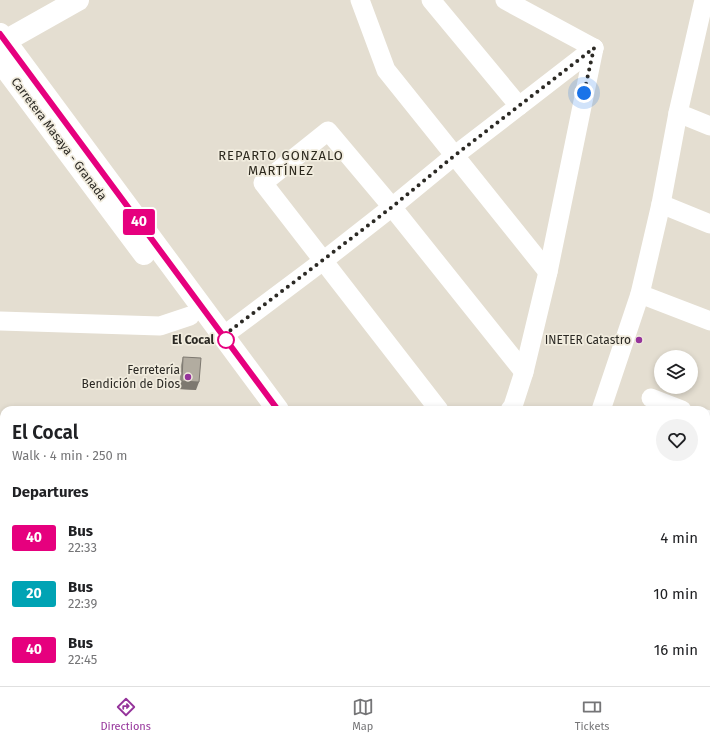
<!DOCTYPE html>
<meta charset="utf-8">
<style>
body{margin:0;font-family:"Fira Sans",sans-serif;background:#f2f2f2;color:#202124;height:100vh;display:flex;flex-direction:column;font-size:15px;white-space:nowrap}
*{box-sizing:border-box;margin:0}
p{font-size:13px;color:#757577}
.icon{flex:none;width:22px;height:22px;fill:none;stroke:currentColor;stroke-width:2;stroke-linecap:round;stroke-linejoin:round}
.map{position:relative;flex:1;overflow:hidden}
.panel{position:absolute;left:0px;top:406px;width:710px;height:280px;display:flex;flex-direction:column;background:#fff;border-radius:12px 12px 0 0;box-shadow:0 2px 6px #0003}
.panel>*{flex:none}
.badge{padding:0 8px;border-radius:3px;font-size:14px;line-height:26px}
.controls{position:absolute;left:654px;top:350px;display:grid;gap:8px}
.controls a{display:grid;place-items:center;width:44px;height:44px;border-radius:50%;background:#fff;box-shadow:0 2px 6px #0003;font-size:20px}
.you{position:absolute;width:20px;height:20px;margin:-10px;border:3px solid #fff;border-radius:50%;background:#1a73e8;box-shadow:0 0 0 6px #1a73e833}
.map>.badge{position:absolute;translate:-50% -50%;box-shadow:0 0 0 2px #fff}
h2{padding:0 12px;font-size:15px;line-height:36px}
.round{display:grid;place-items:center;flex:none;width:42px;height:42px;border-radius:21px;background:#f2f2f2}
.headline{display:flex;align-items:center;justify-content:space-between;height:68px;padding:0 12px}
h1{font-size:19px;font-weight:600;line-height:30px}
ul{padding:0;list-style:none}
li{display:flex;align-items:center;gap:12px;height:56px;padding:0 12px}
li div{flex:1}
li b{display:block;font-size:15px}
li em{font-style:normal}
li .badge{min-width:44px;font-weight:700;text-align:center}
.tabs{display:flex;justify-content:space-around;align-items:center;height:56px;border-top:1px solid #e0e0e0;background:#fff;font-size:11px;color:#757577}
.tabs a{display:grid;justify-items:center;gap:2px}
.tabs .active{color:#95349b}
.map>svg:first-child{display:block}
</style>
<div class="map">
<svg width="710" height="686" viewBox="0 0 710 686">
<rect width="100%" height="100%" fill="#e4ded1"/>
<path fill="#d2b059" d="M 41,682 L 71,682 L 70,686 L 40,686 Z"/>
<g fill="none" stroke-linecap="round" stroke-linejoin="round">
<g stroke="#fff" stroke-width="19">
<path d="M 360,0 L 386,70 L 548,272"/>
<path d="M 505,0 L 594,48"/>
<path d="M 519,106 L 594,48"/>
<path d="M 678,113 L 710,126"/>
<path d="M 661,204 L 710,224"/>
<path d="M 640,294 L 710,321"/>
<path d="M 0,321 L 160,326 L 190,316"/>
<path d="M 223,336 L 323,261 L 392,207 L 454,156 L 519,106 L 431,0"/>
<path d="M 651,398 L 682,410"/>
<path d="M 439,410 L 263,183 L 328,131 L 392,207 L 524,372"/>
<path d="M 510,410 L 513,406 L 524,372 L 548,272 L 594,48"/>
<path d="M 601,410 L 640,294 L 661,204 L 678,113 L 704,0"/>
<path d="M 706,419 L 710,421"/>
<path d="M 0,432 L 4,432"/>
<path d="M 0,527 L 4,527"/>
<path d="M 706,552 L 710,553"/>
<path d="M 0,615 L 4,616"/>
<path d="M 706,633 L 710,634"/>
<path d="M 149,682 L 167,686"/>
<path d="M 585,682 L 596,686"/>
<path d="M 34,686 L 35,682"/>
<path d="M 83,686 L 84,682"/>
<path d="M 371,686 L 372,682"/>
<path d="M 416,686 L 419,682"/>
</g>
<path stroke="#fff" stroke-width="22" d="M 0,44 L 78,0"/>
<g stroke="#fff" stroke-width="22">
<path d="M 0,34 L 278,410"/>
<path d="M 0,61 L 144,254"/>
<path d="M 461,682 L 464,686"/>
<path d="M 482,682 L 485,686"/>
</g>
</g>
<path fill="#99948a" d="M 183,357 L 196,390 L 179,389 L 181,365 Z"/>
<path fill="#7d7870" d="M 182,381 L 199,382 L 196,390 L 179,389 Z"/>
<path fill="#b2aca0" stroke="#7d7870" d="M 183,357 L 201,358 L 199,382 L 182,381 Z"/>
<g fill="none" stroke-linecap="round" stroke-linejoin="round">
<defs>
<path id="line" d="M 0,34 L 278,410"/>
</defs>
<use href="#line" stroke="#fff" stroke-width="9"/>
<use href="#line" stroke="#e6007e" stroke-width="6"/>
<path stroke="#2b2924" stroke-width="4" stroke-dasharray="0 7.2" d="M 226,340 L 223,336 L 323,260 L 392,207 L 454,156 L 594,48 L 584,93"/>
</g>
<circle fill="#fff" stroke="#e6007e" stroke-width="2" cx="226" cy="340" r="8"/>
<g fill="#95349b" stroke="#f1ecde" stroke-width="1.5">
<circle cx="639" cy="340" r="4"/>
<circle cx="188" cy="377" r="4"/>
</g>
<g text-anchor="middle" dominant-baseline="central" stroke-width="3.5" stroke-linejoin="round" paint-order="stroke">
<g font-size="12" fill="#2b2924" stroke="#f1ecde">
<text transform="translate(59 139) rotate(53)">Carretera Masaya - Granada</text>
</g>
<g font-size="12" font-weight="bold" fill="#2b2924" stroke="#f1ecde" text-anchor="end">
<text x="214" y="340">El Cocal</text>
</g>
<g font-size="12" fill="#2b2924" stroke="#f1ecde" text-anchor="end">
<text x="631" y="340">INETER Catastro</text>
<text x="180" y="370">Ferretería<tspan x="180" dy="14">Bendición de Dios</tspan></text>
</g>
<g font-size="13" letter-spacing="1" fill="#2d291e" stroke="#f1ecde">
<text x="281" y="155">REPARTO GONZALO<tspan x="281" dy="15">MARTÍNEZ</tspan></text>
</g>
</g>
</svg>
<div class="controls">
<a><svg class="icon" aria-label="layers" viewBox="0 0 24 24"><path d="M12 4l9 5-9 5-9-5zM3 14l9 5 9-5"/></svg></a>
</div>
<div class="you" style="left:584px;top:93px"></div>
<b class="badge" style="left:139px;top:222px;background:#e6007e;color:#fff">40</b>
<section class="panel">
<div class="headline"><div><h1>El Cocal</h1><p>Walk · 4 min · 250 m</p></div><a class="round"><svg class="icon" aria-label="heart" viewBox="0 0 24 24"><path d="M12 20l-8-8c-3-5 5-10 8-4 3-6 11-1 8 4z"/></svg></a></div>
<h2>Departures</h2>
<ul>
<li><span class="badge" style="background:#e6007e;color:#fff">40</span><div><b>Bus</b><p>22:33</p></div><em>4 min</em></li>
<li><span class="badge" style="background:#00a3b4;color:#fff">20</span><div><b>Bus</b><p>22:39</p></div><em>10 min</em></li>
<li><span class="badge" style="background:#e6007e;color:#fff">40</span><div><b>Bus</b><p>22:45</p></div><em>16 min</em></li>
</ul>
</section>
</div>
<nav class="tabs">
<a class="active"><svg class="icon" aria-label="directions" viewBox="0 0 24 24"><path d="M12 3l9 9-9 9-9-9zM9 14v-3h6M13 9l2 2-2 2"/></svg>Directions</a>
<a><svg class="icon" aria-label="map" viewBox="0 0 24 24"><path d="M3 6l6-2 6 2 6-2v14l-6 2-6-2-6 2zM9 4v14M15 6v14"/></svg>Map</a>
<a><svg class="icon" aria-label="tickets" viewBox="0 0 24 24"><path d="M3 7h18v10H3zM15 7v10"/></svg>Tickets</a>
</nav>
